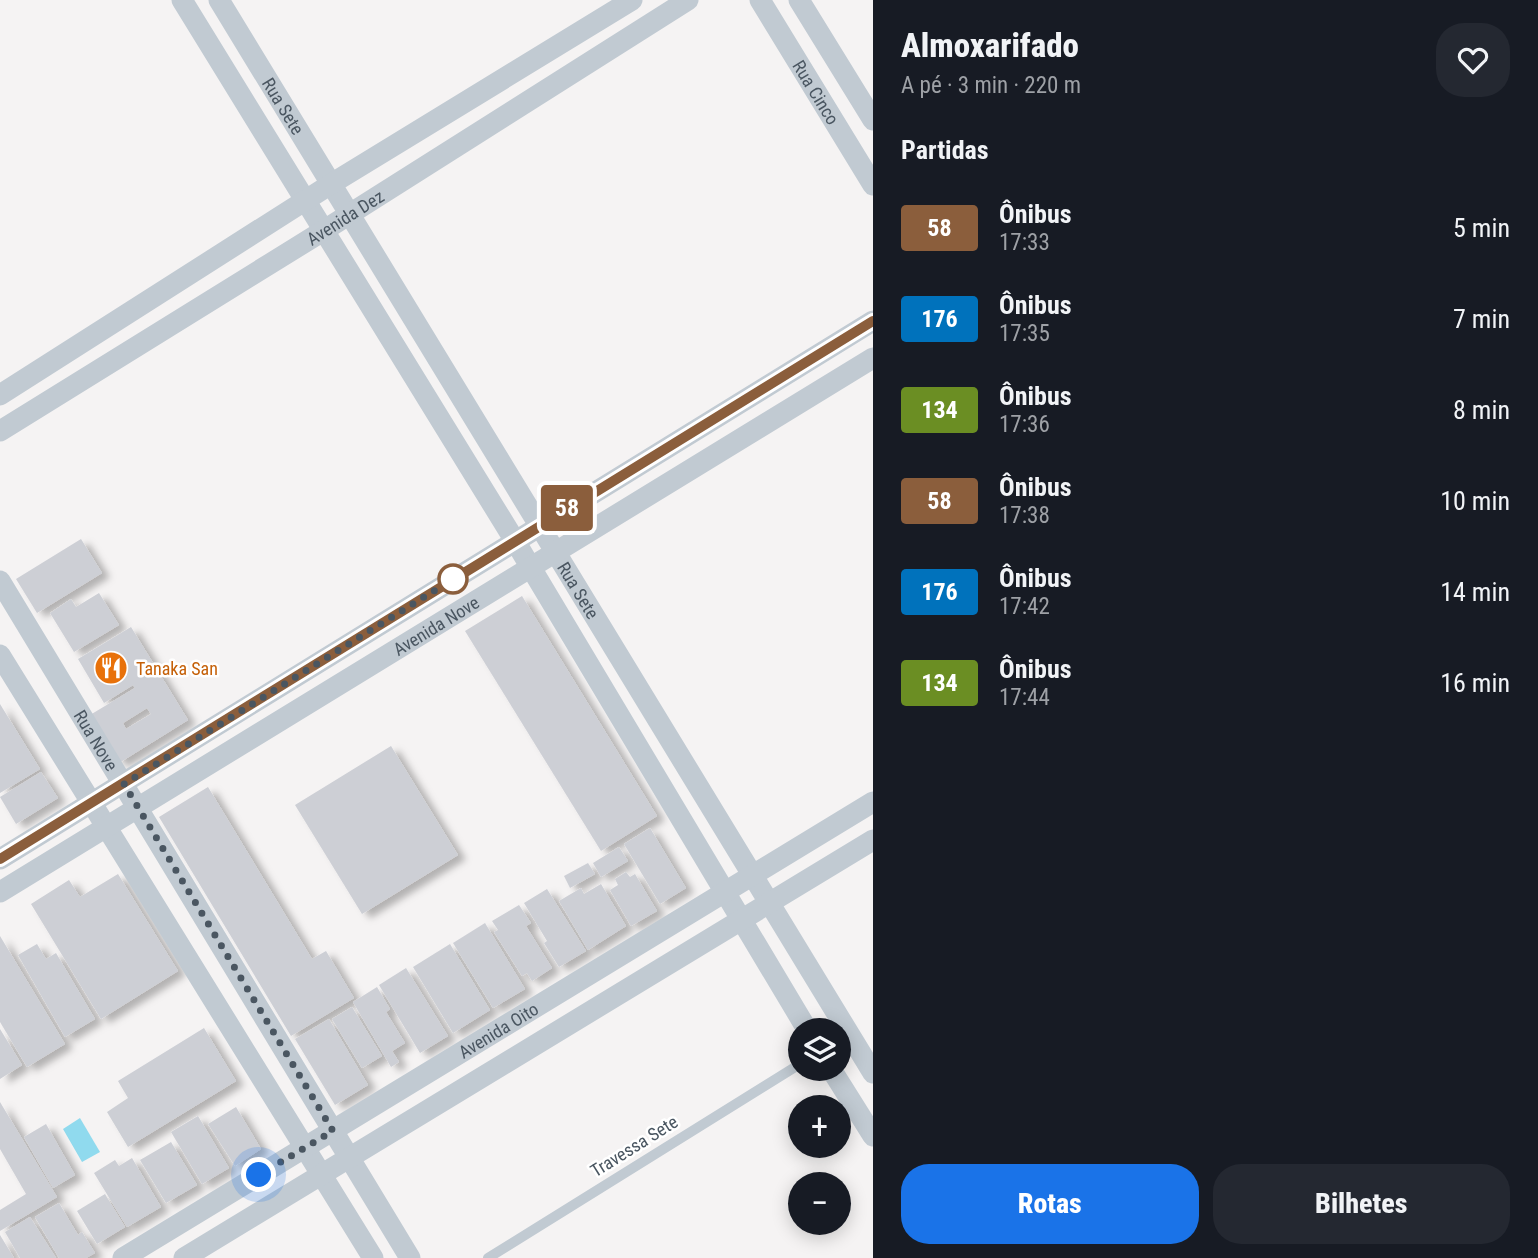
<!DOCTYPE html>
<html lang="pt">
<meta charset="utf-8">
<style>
body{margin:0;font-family:"Roboto Condensed",sans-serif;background:#242831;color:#f1f3f6;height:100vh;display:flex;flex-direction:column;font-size:26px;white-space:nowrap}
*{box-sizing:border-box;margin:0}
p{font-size:23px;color:#9ea1a6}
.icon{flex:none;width:38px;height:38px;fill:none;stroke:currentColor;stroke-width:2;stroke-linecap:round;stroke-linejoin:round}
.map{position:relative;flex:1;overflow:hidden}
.panel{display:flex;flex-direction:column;background:#171b24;width:665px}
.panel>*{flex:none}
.badge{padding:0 14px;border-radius:5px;font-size:24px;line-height:46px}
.fabs{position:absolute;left:788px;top:1018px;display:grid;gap:14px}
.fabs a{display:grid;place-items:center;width:63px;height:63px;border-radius:50%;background:#171b24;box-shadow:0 4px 18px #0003;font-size:35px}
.you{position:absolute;width:35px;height:35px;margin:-18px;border:5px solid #fff;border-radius:50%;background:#1a73e8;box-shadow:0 0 0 10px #1a73e833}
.map>.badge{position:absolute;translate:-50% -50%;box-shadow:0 0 0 4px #fff}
h2{padding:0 28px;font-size:26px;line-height:63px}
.round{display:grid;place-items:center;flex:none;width:74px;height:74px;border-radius:28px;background:#242831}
.headline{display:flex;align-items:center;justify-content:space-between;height:119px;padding:0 28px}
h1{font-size:33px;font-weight:800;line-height:52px}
.action{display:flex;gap:14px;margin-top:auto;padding:14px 28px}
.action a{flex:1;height:80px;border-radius:28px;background:#1a73e8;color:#fff;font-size:28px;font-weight:800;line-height:80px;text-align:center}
.action a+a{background:#242831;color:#f1f3f6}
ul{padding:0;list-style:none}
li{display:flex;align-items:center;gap:21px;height:91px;padding:0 28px}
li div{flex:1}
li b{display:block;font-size:26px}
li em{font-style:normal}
li .badge{min-width:77px;font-weight:700;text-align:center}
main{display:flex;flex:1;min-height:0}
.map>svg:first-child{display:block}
</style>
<main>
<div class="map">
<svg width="873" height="1258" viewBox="0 0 873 1258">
<defs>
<filter id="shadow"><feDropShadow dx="8" dy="4.5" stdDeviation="3.5" flood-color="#0004"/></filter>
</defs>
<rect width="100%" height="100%" fill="#f5f3f3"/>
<path fill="#90daee" d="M 80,1118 L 100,1152 L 82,1162 L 63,1129 Z"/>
<g fill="#cdcfd5" fill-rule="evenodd" filter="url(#shadow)">
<path d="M 81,539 L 102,573 L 37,613 L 16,579 Z"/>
<path d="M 99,593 L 119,625 L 74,652 L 50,613 L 71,599 L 76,607 Z"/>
<path d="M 522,596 L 657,816 L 601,851 L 465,631 Z"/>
<path d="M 131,627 L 188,720 L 119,763 L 90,715 L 135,688 L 133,685 L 104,703 L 78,659 ZM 147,708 L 151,714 L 126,729 L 123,723 Z"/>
<path d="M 0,704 L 40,769 L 0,793 Z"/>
<path d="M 391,746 L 458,855 L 362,914 L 295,805 Z"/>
<path d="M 41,772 L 58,798 L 16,824 L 0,797 Z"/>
<path d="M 208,787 L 312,959 L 326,951 L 354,998 L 291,1036 L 159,817 Z"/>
<path d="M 650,828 L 686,888 L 660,904 L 624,844 Z"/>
<path d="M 619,847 L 628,861 L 601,877 L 593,863 Z"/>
<path d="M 588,863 L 595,874 L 570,888 L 564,876 Z"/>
<path d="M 626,872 L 630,877 L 635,874 L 657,911 L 631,926 L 610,890 L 618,885 L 615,879 Z"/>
<path d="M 118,874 L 178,971 L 101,1019 L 31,904 L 69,880 L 80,897 Z"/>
<path d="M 601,884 L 626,926 L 588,950 L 559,901 L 581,888 L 584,894 Z"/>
<path d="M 547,889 L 586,951 L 559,967 L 544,943 L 547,941 L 524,903 Z"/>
<path d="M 519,905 L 531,923 L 526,926 L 552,968 L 532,981 L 527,973 L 522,976 L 494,932 L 498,930 L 492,921 Z"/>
<path d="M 485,923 L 525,989 L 493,1008 L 453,943 Z"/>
<path d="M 0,936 L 65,1044 L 27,1067 L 0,1022 Z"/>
<path d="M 37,944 L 46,959 L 56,953 L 95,1019 L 65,1037 L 18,955 Z"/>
<path d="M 450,944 L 490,1010 L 453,1033 L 413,967 Z"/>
<path d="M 406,968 L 448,1036 L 420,1053 L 379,985 Z"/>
<path d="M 377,987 L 390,1009 L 386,1012 L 405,1043 L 392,1051 L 399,1062 L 391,1067 L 353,1002 Z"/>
<path d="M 352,1007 L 382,1056 L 362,1068 L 332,1019 Z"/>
<path d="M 329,1019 L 368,1085 L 335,1105 L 295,1039 Z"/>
<path d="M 204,1028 L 236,1081 L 128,1147 L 107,1112 L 128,1098 L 118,1081 Z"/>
<path d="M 0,1029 L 22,1065 L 0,1079 Z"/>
<path d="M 0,1102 L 57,1197 L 0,1231 L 0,1210 L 26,1194 L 0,1149 Z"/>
<path d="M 236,1107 L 261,1149 L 235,1166 L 208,1124 Z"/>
<path d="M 198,1116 L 229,1168 L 202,1184 L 171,1132 Z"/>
<path d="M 46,1124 L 75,1175 L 53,1188 L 24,1137 Z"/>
<path d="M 171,1142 L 197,1185 L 166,1203 L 140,1160 Z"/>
<path d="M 132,1158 L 161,1207 L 127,1227 L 94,1173 L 115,1160 L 119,1166 Z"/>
<path d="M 105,1194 L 125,1227 L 97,1244 L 77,1211 Z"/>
<path d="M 59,1203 L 78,1235 L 82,1232 L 95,1253 L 86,1258 L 59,1258 L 35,1217 Z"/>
<path d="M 30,1217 L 56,1258 L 20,1258 L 5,1232 Z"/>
<path d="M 0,1235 L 14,1258 L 0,1258 Z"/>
</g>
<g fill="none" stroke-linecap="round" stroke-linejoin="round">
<path stroke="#c1cad2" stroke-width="10" d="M 488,1258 L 800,1064"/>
<g stroke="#c1cad2" stroke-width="21">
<path d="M 182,0 L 515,541 L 808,1031"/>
<path id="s1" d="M 219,0 L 873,1073"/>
<path id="s2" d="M 760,0 L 873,185"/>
<path d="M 799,0 L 873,120"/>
<path d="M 0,395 L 331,184 L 632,0"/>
<path id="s3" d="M 0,431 L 323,231 L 688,0"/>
<path id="s4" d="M 0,581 L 410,1258"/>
<path d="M 0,655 L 373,1258"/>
<path d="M 0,859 L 873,321"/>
<path id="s5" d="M 0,892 L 873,358"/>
<path d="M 831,1069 L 873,1136"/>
<path id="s6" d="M 123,1258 L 873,802"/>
<path d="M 184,1258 L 873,840"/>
</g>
</g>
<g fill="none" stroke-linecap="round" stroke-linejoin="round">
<defs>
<path id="line" d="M 0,859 L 873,321"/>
</defs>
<use href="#line" stroke="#fff" stroke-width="16"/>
<use href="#line" stroke="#8b5e3c" stroke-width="10"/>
<path stroke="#4a5661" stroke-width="7" stroke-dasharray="0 12.6" d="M 259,1175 L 333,1131 L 124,784 L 453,579"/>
</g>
<defs>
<symbol id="restaurant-disc" viewBox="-11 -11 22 22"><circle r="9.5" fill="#e8710a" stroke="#fff"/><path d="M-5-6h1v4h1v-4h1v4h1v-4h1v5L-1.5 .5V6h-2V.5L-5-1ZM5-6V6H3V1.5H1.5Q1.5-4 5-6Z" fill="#fff"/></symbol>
</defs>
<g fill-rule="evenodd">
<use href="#restaurant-disc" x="92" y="649" width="38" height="38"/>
</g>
<circle fill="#fff" stroke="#8b5e3c" stroke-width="3.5" cx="453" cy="579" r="14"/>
<g text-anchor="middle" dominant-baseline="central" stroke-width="5" stroke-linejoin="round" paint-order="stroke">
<g font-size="18" fill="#4a5661" stroke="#fff">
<text stroke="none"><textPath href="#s2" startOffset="108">Rua Cinco</textPath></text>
<text stroke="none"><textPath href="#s1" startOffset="124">Rua Sete</textPath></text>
<text stroke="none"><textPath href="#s3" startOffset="406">Avenida Dez</textPath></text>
<text stroke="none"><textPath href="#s1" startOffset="691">Rua Sete</textPath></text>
<text stroke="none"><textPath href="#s5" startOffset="511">Avenida Nove</textPath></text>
<text stroke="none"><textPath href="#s4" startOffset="186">Rua Nove</textPath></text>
<text stroke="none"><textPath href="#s6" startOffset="439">Avenida Oito</textPath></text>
<text transform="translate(634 1146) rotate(-32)">Travessa Sete</text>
</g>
<g font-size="18" fill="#c56008" stroke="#fff" text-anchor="start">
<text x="136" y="668">Tanaka San</text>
</g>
</g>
</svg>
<div class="fabs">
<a><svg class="icon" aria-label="layers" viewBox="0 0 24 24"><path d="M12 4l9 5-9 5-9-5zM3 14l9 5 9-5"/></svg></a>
<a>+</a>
<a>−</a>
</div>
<div class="you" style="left:259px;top:1175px"></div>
<b class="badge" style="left:567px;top:508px;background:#8b5e3c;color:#fff">58</b>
</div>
<section class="panel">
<div class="headline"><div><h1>Almoxarifado</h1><p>A pé · 3 min · 220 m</p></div><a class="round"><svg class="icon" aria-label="heart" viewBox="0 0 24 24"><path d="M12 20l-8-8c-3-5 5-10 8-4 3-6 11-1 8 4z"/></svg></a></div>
<h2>Partidas</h2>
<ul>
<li><span class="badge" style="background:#8b5e3c;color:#fff">58</span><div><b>Ônibus</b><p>17:33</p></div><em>5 min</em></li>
<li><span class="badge" style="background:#0072bc;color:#fff">176</span><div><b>Ônibus</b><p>17:35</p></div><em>7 min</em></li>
<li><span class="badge" style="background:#6b8e23;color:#fff">134</span><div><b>Ônibus</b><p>17:36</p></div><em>8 min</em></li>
<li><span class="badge" style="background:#8b5e3c;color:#fff">58</span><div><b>Ônibus</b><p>17:38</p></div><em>10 min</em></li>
<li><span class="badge" style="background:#0072bc;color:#fff">176</span><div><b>Ônibus</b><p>17:42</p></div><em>14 min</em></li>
<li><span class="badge" style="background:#6b8e23;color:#fff">134</span><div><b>Ônibus</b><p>17:44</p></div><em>16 min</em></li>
</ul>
<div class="action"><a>Rotas</a><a>Bilhetes</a></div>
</section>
</main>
